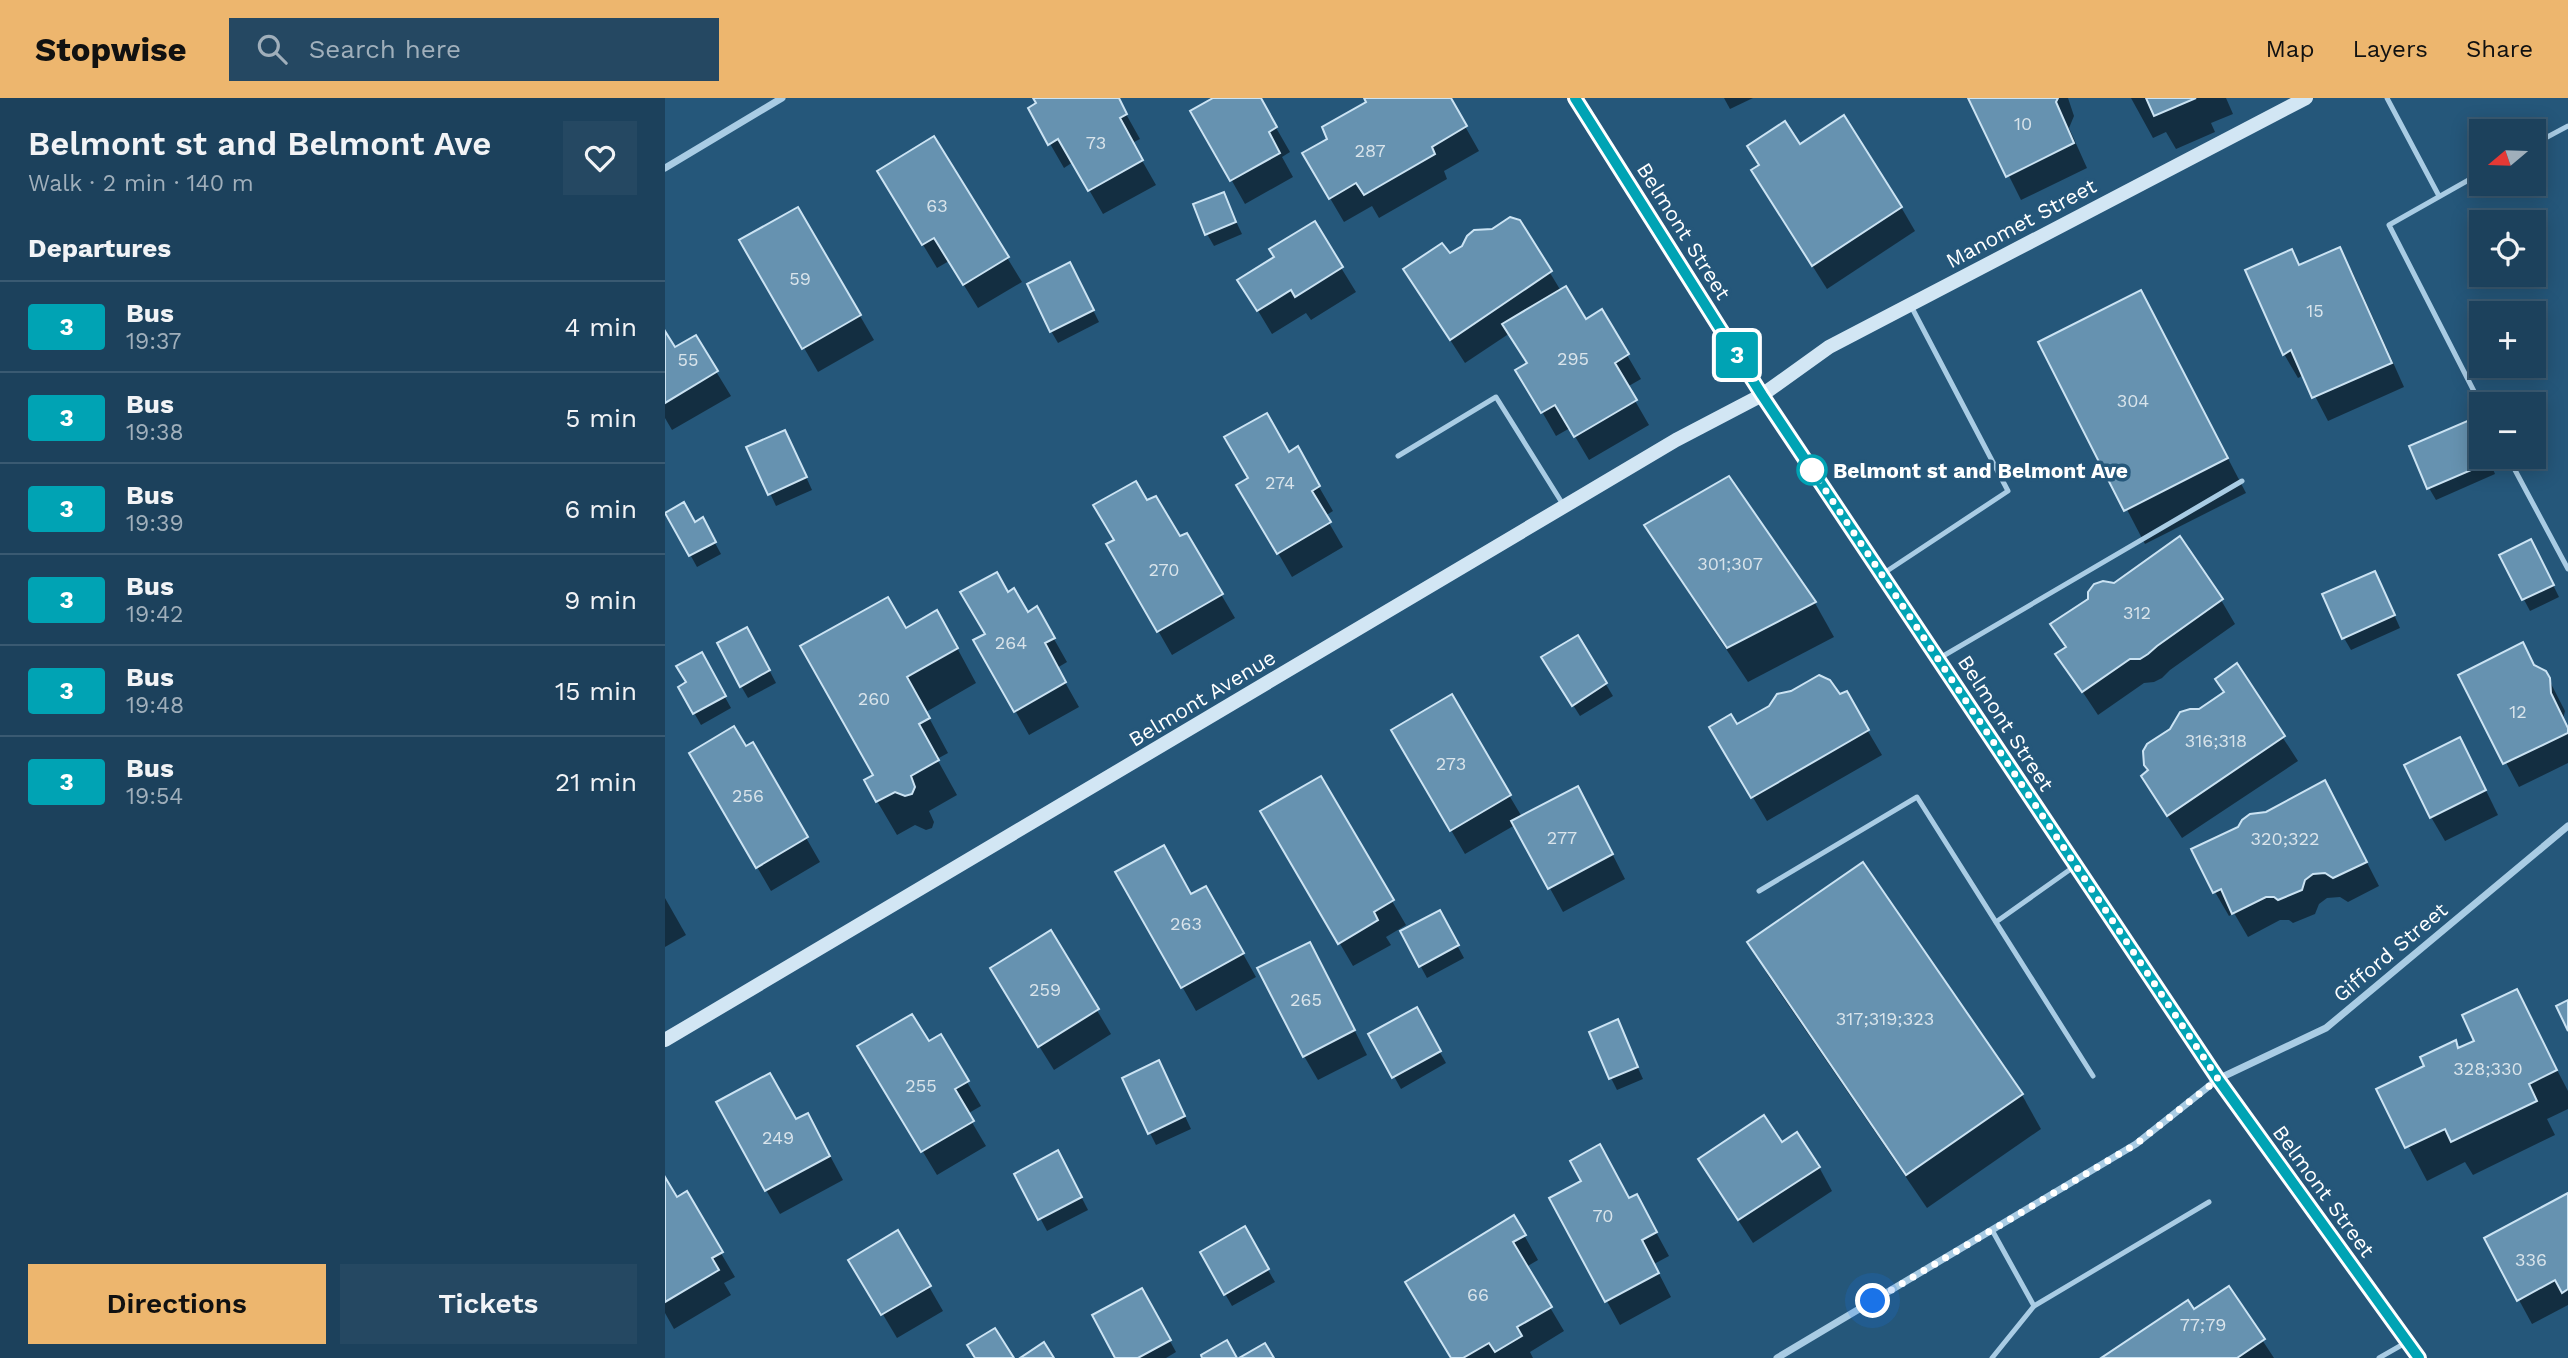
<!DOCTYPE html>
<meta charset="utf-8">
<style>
body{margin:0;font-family:"Work Sans",sans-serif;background:#254862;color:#f1f3f6;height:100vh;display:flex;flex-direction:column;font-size:26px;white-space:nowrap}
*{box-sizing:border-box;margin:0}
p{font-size:23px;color:#a0afbb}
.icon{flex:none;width:38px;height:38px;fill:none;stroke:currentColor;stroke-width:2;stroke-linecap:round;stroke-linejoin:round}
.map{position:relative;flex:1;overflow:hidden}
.sheet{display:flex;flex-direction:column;background:#1c415c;width:665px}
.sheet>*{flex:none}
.badge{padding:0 14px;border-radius:5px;font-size:24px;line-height:46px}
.needle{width:46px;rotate:251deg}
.tools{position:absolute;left:1804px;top:21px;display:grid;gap:14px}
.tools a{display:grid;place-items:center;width:77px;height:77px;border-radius:0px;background:#1c415c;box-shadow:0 4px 18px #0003,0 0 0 2px #3a5a72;font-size:35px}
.you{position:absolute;width:35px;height:35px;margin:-18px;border:5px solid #fff;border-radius:50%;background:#1a73e8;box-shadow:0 0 0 10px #1a73e833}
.map>.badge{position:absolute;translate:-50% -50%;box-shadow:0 0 0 4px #fff}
h2{padding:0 28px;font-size:26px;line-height:63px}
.round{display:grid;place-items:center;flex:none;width:74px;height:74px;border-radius:0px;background:#254862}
.head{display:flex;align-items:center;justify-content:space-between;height:119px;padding:0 28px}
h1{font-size:33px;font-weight:600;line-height:52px}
.primary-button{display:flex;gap:14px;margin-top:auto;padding:14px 28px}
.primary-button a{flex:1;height:80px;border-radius:0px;background:#edb66e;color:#111;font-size:28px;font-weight:600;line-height:80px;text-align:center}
.primary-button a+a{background:#254862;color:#f1f3f6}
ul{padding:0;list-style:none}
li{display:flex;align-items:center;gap:21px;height:91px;padding:0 28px;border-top:2px solid #3a5a72}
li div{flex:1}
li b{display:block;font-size:26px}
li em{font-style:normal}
li .badge{min-width:77px;font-weight:700;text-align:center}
header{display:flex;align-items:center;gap:42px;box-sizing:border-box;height:98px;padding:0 35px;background:#edb66e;color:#111}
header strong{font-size:33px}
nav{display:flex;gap:38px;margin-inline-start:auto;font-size:24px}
.search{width:490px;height:63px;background:#254862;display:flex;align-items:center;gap:18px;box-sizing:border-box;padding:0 24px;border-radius:0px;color:#a0afbb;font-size:26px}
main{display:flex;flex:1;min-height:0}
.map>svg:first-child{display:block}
</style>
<header>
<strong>Stopwise</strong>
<div class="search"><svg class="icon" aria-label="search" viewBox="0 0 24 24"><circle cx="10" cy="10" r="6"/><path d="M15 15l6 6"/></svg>Search here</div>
<nav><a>Map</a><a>Layers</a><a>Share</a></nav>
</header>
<main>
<section class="sheet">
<div class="head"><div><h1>Belmont st and Belmont Ave</h1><p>Walk · 2 min · 140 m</p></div><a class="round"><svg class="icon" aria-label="heart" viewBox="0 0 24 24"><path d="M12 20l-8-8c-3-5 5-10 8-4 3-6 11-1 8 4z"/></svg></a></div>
<h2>Departures</h2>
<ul>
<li><span class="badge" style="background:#00a3b4;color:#fff">3</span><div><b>Bus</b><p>19:37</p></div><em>4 min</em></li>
<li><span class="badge" style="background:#00a3b4;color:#fff">3</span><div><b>Bus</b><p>19:38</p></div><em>5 min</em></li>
<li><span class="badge" style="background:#00a3b4;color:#fff">3</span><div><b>Bus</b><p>19:39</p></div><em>6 min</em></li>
<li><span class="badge" style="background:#00a3b4;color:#fff">3</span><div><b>Bus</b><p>19:42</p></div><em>9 min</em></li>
<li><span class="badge" style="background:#00a3b4;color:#fff">3</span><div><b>Bus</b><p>19:48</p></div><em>15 min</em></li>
<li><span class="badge" style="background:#00a3b4;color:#fff">3</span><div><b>Bus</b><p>19:54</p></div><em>21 min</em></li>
</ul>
<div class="primary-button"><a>Directions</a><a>Tickets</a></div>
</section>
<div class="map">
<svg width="1903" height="1260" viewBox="0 0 1903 1260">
<rect width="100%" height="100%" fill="#25577a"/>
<g fill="#0007">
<path d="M 370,0 L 452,0 L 475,41 L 467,45 L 491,87 L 438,116 L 408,64 L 399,70 L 365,11 L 374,6 Z"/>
<path d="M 552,0 L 594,0 L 625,54 L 617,59 L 628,79 L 580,106 L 528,14 Z"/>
<path d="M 700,0 L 784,0 L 814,53 L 779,73 L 782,81 L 714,120 L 707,108 L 679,124 L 639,56 L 665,41 L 703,5 Z"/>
<path d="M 1059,0 L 1088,0 L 1065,11 Z"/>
<path d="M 1305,0 L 1403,0 L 1409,18 L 1404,30 L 1422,70 L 1356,102 Z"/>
<path d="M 1466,0 L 1561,0 L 1568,16 L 1546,25 L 1550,34 L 1511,51 L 1501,34 L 1488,40 Z"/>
<path d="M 269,40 L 357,184 L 313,210 L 284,163 L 272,170 L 228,97 Z"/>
<path d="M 558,96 L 577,136 L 549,148 L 542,136 Z"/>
<path d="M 1102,96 L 1236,109 L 1250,133 L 1162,191 Z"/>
<path d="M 133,111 L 209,242 L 153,274 L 77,143 Z"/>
<path d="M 854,124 L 896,193 L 921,223 L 962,257 L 976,281 L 962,289 L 984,327 L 924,362 L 905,330 L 891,338 L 853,272 L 863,266 L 845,235 L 800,265 L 740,172 L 784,158 L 828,133 Z"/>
<path d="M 649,126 L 691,194 L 646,222 L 641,215 L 607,236 L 589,206 L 611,159 Z"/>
<path d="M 1674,151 L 1688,175 L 1739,289 L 1663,323 L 1639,277 L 1633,280 L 1619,256 L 1627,153 L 1635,168 Z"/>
<path d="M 411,178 L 434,224 L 393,245 L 386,233 Z"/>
<path d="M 1476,194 L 1581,395 L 1480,446 L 1375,245 Z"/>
<path d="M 0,236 L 9,252 L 30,239 L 66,298 L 7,332 L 0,320 Z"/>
<path d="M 1806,323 L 1816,343 L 1816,359 L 1823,359 L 1830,376 L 1771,402 L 1764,390 Z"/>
<path d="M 126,346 L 147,392 L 111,408 L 84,350 Z"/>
<path d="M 632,351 L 668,413 L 660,418 L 678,449 L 627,479 L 574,388 Z"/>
<path d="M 482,404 L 515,441 L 521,437 L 570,520 L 507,557 L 444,447 L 451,442 Z"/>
<path d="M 2,415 L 29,426 L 37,421 L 56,456 L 32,469 Z"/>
<path d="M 982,428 L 1150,505 L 1169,539 L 1083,584 L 1002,462 Z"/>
<path d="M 1872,455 L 1894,499 L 1865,513 L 1836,458 Z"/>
<path d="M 1716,487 L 1735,530 L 1686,552 L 1679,540 Z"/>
<path d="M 342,496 L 363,516 L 372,511 L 402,564 L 392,570 L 414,609 L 364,637 L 311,543 L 322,537 Z"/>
<path d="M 1424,502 L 1556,502 L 1570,526 L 1505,572 L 1497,580 L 1489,584 L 1479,585 L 1433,617 L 1393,557 L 1401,551 L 1388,527 Z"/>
<path d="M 241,532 L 291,548 L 311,585 L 261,614 L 283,655 L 272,661 L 292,697 L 264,713 L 269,724 L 267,730 L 261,732 L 250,727 L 232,737 L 212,703 L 211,678 Z"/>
<path d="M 912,539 L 948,598 L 915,618 L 885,571 Z"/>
<path d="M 89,543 L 111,585 L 83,600 L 76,588 Z"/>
<path d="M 1858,547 L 1871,570 L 1880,574 L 1900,613 L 1898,621 L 1903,630 L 1903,665 L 1854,689 L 1795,578 Z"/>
<path d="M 36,556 L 66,610 L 36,627 L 15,590 L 23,585 Z"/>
<path d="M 1571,568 L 1633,663 L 1517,740 L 1492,702 L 1485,673 L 1535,613 L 1560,595 Z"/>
<path d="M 1181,596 L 1217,657 L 1102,723 L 1046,629 L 1072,628 Z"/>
<path d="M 786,599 L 857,719 L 926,714 L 960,781 L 898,814 L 850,727 L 800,756 L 728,633 Z"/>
<path d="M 87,646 L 155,764 L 106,793 L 26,655 L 81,650 Z"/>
<path d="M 1808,666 L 1833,717 L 1780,743 L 1766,719 Z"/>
<path d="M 655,680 L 741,827 L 721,839 L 726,847 L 688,868 L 598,714 Z"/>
<path d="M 1673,708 L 1714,788 L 1683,804 L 1675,799 L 1662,800 L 1654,806 L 1650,816 L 1628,825 L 1624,822 L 1615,822 L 1583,839 L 1569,815 L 1564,818 L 1550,794 Z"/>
<path d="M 1198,766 L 1357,997 L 1376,1031 L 1262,1110 L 1104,879 L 1084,845 Z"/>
<path d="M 452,774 L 526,798 L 541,790 L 591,879 L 531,913 Z"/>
<path d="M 0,800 L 21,837 L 0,849 Z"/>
<path d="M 774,814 L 799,860 L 762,880 L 737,834 Z"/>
<path d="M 386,835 L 446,936 L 389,972 L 341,895 Z"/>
<path d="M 658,870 L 702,957 L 653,982 L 639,958 Z"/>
<path d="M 1851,893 L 1903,993 L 1903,1011 L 1882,1021 L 1890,1037 L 1808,1077 L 1800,1064 L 1762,1083 L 1714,992 L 1762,969 L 1790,944 L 1794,951 L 1811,944 Z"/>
<path d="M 751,912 L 781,965 L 736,991 L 706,937 Z"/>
<path d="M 952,924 L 978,981 L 952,992 L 946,980 Z"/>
<path d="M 275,938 L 316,1008 L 302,1016 L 321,1048 L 272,1077 L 209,973 Z"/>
<path d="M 500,976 L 526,1031 L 491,1047 L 485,1035 Z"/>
<path d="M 131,1023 L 156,1041 L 178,1082 L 115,1116 L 101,1092 Z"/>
<path d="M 1117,1047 L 1154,1069 L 1167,1093 L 1088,1145 L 1049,1085 Z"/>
<path d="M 400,1067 L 423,1112 L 382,1133 L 352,1076 Z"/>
<path d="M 0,1082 L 12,1101 L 21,1096 L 70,1179 L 59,1185 L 66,1197 L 9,1231 L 0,1215 Z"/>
<path d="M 1903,1097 L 1903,1207 L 1867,1226 L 1854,1202 Z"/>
<path d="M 886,1101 L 964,1102 L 985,1123 L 1004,1158 L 989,1166 L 1006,1199 L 955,1227 Z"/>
<path d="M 849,1119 L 873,1162 L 861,1169 L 899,1233 L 865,1254 L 868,1260 L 787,1260 Z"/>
<path d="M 579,1131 L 610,1184 L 567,1208 L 537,1155 Z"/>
<path d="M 233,1135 L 278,1213 L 232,1240 L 186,1163 Z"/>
<path d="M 1563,1190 L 1609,1260 L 1439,1260 L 1529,1213 Z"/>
<path d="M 477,1192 L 511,1254 L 501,1260 L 452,1260 Z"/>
</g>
<g fill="#6692b0" stroke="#cbe3f3" stroke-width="2">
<path d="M 368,0 L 454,0 L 462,16 L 455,20 L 478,62 L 423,93 L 393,41 L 383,47 L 363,10 L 371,5 Z"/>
<path d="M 548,0 L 596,0 L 612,29 L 604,34 L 615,55 L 565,83 L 525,13 Z"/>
<path d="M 699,0 L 786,0 L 802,28 L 767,49 L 770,56 L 699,97 L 691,85 L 664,101 L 637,55 L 662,41 L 657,29 L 701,4 Z"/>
<path d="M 1303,0 L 1393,0 L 1391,4 L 1409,45 L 1341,79 Z"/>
<path d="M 1481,0 L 1531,0 L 1489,18 Z"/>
<path d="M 1179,17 L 1237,109 L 1147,168 L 1086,72 L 1094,67 L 1082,48 L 1120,23 L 1135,46 Z"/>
<path d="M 269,38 L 344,159 L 298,187 L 269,140 L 257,147 L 212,73 Z"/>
<path d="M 559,94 L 571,124 L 540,137 L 528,106 Z"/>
<path d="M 133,109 L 196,217 L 137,251 L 74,142 Z"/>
<path d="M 845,119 L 855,122 L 887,173 L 785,242 L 738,171 L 777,145 L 785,155 L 797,148 L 802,138 L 809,132 L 827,131 Z"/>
<path d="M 650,123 L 678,169 L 630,199 L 626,192 L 592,213 L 572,182 L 609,159 L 604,151 Z"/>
<path d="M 1675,149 L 1727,265 L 1647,300 L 1626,252 L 1618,257 L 1580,172 L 1627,151 L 1634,167 Z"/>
<path d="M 405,164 L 429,212 L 385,234 L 362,186 Z"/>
<path d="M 901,188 L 921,221 L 937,211 L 964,256 L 950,265 L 972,302 L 909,339 L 890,307 L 876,315 L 850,272 L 862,265 L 837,226 Z"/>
<path d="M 1476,192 L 1563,360 L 1459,413 L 1373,244 Z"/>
<path d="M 0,233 L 10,249 L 31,237 L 53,273 L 0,305 Z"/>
<path d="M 602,315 L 624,354 L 633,348 L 655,388 L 647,393 L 666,424 L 612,456 L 571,387 L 583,380 L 559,339 Z"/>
<path d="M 1807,321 L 1816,344 L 1816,359 L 1823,359 L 1825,364 L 1762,391 L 1744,348 Z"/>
<path d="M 120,332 L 142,379 L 103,397 L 81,349 Z"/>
<path d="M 1064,378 L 1151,504 L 1062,550 L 979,427 Z"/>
<path d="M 471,383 L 482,402 L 491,398 L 515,438 L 522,435 L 558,496 L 492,534 L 441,446 L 449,442 L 428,407 Z"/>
<path d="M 19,404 L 30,424 L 38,419 L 51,444 L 24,458 L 0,415 Z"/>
<path d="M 1515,438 L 1558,501 L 1492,548 L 1483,556 L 1475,561 L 1465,561 L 1417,594 L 1390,556 L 1401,549 L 1385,526 L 1423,501 L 1423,494 L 1429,486 L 1438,483 L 1449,485 Z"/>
<path d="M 1866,441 L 1889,487 L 1857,502 L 1834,457 Z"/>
<path d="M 1710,473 L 1730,517 L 1677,541 L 1657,496 Z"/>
<path d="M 332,474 L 343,494 L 349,490 L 363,514 L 372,508 L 390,540 L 380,545 L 401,584 L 349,614 L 308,542 L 320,536 L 295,494 Z"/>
<path d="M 223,499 L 241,530 L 272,512 L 293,550 L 242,579 L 265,620 L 254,626 L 274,662 L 246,678 L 250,689 L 247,696 L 240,698 L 230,694 L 211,704 L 199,682 L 208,677 L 135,548 Z"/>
<path d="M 82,529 L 105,572 L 75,589 L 52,545 Z"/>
<path d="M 913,537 L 942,585 L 907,608 L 876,559 Z"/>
<path d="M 1858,544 L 1869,567 L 1881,573 L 1885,580 L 1886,595 L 1903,630 L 1903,635 L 1838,666 L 1793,577 Z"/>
<path d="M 37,554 L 61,598 L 28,616 L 13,589 L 21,584 L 11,568 Z"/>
<path d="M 1572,565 L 1620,638 L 1502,718 L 1476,678 L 1483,672 L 1479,667 L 1478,653 L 1482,646 L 1505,631 L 1515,614 L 1525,611 L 1534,611 L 1559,594 L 1550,581 Z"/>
<path d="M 1154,577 L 1165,582 L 1175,596 L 1182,593 L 1204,632 L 1086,700 L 1044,629 L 1066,616 L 1072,626 L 1104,608 L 1112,596 L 1126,593 Z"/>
<path d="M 787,596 L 846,697 L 785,733 L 726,632 Z"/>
<path d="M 69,628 L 81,648 L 88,644 L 143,739 L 91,770 L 24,655 Z"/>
<path d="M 1795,639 L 1821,692 L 1765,720 L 1739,667 Z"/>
<path d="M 656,678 L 729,802 L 709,814 L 713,822 L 673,846 L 595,713 Z"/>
<path d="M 1660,682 L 1702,764 L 1668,780 L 1660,775 L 1648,776 L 1640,782 L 1637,792 L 1613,802 L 1609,799 L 1601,799 L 1567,816 L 1556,791 L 1548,795 L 1526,751 L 1573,729 L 1577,722 L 1585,716 L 1601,714 Z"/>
<path d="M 913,688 L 948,756 L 883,791 L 846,723 Z"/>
<path d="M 499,747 L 526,796 L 541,788 L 579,855 L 516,890 L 450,774 Z"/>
<path d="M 1198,764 L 1358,996 L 1241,1077 L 1082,844 Z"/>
<path d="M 775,812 L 794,847 L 754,869 L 735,833 Z"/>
<path d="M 386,832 L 434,911 L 373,949 L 325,870 Z"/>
<path d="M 645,844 L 690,932 L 638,959 L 592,870 Z"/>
<path d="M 1852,891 L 1892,972 L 1864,986 L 1872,1003 L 1786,1044 L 1780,1031 L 1740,1050 L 1711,991 L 1759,968 L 1755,959 L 1791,942 L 1793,950 L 1809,943 L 1797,917 Z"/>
<path d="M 1903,902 L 1903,933 L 1891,908 Z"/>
<path d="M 752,909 L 776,953 L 727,980 L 703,936 Z"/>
<path d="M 247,916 L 264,943 L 276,936 L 304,983 L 290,991 L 309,1023 L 256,1054 L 192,948 Z"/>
<path d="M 953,921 L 973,969 L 944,981 L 924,934 Z"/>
<path d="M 494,962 L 520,1018 L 483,1036 L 457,980 Z"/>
<path d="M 105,975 L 131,1021 L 143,1015 L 165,1058 L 100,1093 L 51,1004 Z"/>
<path d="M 1099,1017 L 1117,1044 L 1132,1034 L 1155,1069 L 1073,1122 L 1033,1061 Z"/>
<path d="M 935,1046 L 964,1100 L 972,1096 L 992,1134 L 977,1142 L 994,1175 L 940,1204 L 884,1100 L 916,1083 L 905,1063 Z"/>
<path d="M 393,1052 L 417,1099 L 373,1122 L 349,1076 Z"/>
<path d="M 0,1079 L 12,1099 L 22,1093 L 58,1154 L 47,1160 L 54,1172 L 0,1204 Z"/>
<path d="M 1903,1095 L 1903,1191 L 1897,1195 L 1890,1182 L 1852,1203 L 1819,1140 Z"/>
<path d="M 849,1117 L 861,1137 L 848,1144 L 887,1209 L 852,1229 L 857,1238 L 830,1254 L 824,1245 L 798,1260 L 786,1260 L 740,1184 Z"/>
<path d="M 580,1128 L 604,1171 L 559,1197 L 535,1154 Z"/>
<path d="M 233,1132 L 266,1188 L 216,1217 L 183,1162 Z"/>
<path d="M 1564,1188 L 1600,1241 L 1572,1260 L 1436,1260 L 1523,1202 L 1529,1211 Z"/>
<path d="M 477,1190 L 506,1242 L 473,1260 L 450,1260 L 427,1217 Z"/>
<path d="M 330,1230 L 349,1260 L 310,1260 L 302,1247 Z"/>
<path d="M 562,1242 L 572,1260 L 537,1260 L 536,1257 Z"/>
<path d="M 379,1244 L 389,1260 L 355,1260 Z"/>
<path d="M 600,1245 L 609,1260 L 574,1260 Z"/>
</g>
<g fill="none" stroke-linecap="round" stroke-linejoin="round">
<g stroke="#a9cce4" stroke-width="5">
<path d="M 1722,0 L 1774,98"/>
<path d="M 1869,46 L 1903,28"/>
<path d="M 1816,75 L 1724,127 L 1816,307"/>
<path d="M 733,358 L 831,299 L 899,408"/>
<path d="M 1843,359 L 1903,471"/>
<path d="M 1219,475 L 1343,393 L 1246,208"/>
<path d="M 1273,561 L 1577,383"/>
<path d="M 1094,793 L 1252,699 L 1428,978"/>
<path d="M 1331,824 L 1410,768"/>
<path d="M 1327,1132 L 1369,1208 L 1544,1104"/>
<path d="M 1327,1260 L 1369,1208"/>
<path d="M 1714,1260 L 1742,1244"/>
</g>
<g stroke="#a9cce4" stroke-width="7">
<path d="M 0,70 L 117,0"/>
<path d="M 1112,1260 L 1471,1046 L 1553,981 L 1661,930 L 1903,728"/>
</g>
<g stroke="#d2e6f4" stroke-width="14">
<path d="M 910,0 L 1097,297 L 1553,981 L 1754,1260"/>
<path d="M 0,942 L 1011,342 L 1097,297 L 1164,249 L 1641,0"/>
</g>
</g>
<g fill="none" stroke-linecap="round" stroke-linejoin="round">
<defs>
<path id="line" d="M 910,0 L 1097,297 L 1553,981 L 1754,1260"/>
</defs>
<use href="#line" stroke="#fff" stroke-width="16"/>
<use href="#line" stroke="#00a3b4" stroke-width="10"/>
<path stroke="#fff" stroke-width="7" stroke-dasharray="0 12.6" d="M 1147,372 L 1553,981 L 1471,1046 L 1208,1203"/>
</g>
<circle fill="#fff" stroke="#00a3b4" stroke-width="3.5" cx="1147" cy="372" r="14"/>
<g text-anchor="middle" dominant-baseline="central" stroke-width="7" stroke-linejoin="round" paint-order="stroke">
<g font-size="18" fill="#d9e4eb">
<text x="1358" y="25">10</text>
<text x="431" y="44">73</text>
<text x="705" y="52">287</text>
<text x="272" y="107">63</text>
<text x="135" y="180">59</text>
<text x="1650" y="212">15</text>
<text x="908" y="260">295</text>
<text x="23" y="261">55</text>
<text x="1468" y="302">304</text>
<text x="615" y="384">274</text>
<text x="1065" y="465">301;307</text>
<text x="499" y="471">270</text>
<text x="1472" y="514">312</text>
<text x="346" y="544">264</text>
<text x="209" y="600">260</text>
<text x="1853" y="613">12</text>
<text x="1551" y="642">316;318</text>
<text x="786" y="665">273</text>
<text x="83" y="697">256</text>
<text x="897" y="739">277</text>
<text x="1620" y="740">320;322</text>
<text x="521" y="825">263</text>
<text x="380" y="891">259</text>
<text x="641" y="901">265</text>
<text x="1220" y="920">317;319;323</text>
<text x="1823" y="970">328;330</text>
<text x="256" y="987">255</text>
<text x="113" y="1039">249</text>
<text x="938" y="1117">70</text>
<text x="1866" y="1161">336</text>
<text x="813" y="1196">66</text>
<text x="1538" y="1226">77;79</text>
</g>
<g font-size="21" fill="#fff" stroke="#25577a">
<text transform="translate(1356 125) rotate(-28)">Manomet Street</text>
<text transform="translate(1019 133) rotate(58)">Belmont Street</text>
<text transform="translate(537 600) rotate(-31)">Belmont Avenue</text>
<text transform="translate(1341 625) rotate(57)">Belmont Street</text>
<text transform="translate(1725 854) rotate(-40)">Gifford Street</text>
<text transform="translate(1659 1093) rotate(54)">Belmont Street</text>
</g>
<g font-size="21" font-weight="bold" fill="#fff" stroke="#25577a" text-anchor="start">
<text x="1168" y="372">Belmont st and Belmont Ave</text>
</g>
</g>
</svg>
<div class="tools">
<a><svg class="needle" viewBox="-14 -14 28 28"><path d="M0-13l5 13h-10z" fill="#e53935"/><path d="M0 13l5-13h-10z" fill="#a0afbb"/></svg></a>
<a><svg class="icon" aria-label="locate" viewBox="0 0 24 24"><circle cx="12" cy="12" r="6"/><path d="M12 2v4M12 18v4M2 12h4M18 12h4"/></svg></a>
<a>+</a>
<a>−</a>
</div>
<div class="you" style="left:1208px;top:1203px"></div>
<b class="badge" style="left:1072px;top:257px;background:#00a3b4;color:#fff">3</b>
</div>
</main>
